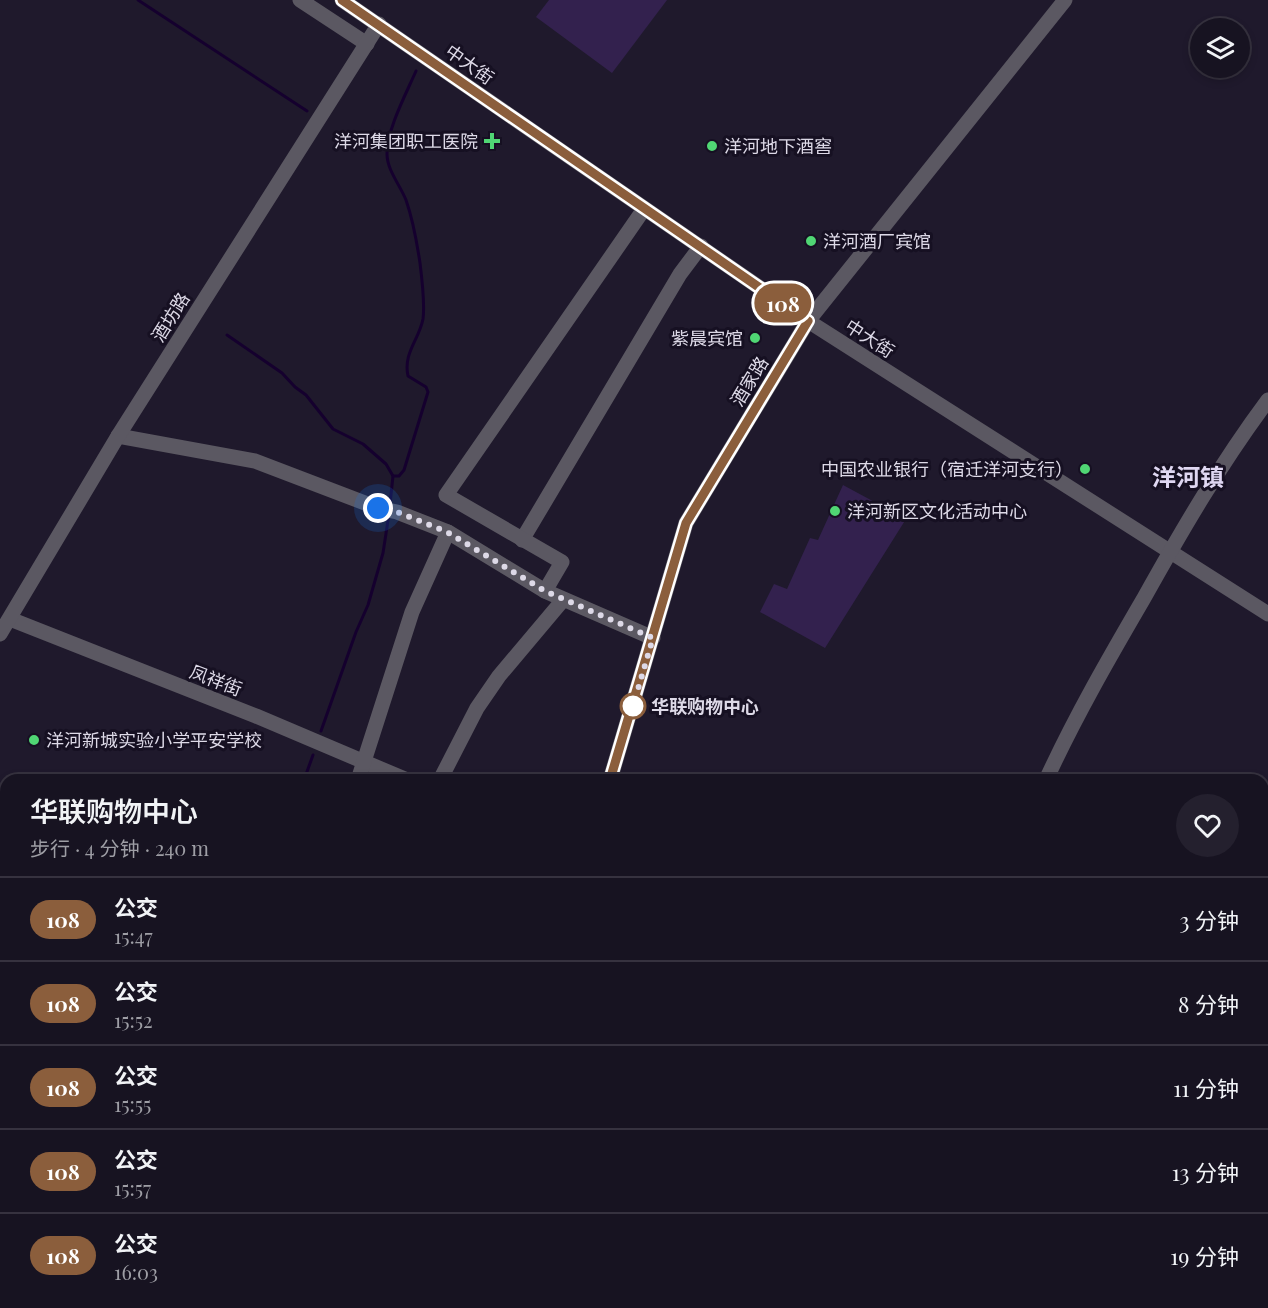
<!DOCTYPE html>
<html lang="zh">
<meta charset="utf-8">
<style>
body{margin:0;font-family:"Playfair Display","Noto Sans SC",serif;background:#24202e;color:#f1f3f6;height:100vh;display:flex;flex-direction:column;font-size:22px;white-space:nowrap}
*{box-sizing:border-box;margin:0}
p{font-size:20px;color:#9e9ea5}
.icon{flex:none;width:33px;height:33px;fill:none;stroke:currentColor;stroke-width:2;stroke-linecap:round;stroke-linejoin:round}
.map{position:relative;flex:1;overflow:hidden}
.side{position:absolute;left:0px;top:774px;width:1269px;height:534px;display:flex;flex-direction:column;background:#171321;border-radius:18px 18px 0 0;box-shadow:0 3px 9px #0003,0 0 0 2px #36323f}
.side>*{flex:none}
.badge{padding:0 12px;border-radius:20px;font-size:21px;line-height:39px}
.fabs{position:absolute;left:1190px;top:18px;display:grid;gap:12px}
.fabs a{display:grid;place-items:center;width:60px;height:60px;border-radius:50%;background:#171321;box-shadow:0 3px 9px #0003,0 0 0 2px #36323f;font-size:30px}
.you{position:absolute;width:30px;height:30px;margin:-15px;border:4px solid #fff;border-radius:50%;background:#1a73e8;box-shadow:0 0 0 9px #1a73e833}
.map>.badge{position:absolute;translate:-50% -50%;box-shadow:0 0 0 3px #fff}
.round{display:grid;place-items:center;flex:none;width:63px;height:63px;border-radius:32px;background:#24202e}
.head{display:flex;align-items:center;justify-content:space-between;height:102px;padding:0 30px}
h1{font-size:28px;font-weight:600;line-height:45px}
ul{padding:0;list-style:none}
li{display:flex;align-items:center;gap:18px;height:84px;padding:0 30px;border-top:2px solid #36323f}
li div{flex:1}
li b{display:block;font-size:22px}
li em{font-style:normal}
li .badge{min-width:66px;font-weight:700;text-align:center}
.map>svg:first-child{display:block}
</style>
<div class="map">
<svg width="1268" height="1308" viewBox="0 0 1268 1308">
<rect width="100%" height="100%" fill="#1f192c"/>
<g fill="#33214e">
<path d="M 549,0 L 667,0 L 612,73 L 536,17 Z"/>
<path d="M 843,485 L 906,519 L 825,648 L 760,612 L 774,584 L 787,589 L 810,538 L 818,540 Z"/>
<path d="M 827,1302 L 1109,1302 L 1106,1308 L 825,1308 Z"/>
</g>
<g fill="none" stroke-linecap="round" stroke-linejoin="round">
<g stroke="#15002e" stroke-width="3">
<path d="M 138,0 L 307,111"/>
<path d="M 227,335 L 282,373 L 295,387 L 306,395 L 333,429 L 363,444 L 386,464 L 393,476 L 390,504"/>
<path d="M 393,476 L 399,476 L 404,470 L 428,392 L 426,387 L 408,376 C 403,353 419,340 423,319 C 425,304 422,279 420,263 C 417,243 413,220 406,200 C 400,185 387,170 387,154 C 387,129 406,94 416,71"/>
<path d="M 321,731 L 356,632 L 368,605 L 383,553 L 389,514"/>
<path d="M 304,780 L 313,755"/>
<path d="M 112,1308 L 114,1302"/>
</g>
<g stroke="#5b5862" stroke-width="15">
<path d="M 300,0 L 367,44"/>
<path d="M 342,0 L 808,321 L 1268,614"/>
<path d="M 118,436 L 255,461 L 378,508 L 397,512 L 448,532 L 545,591 L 653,638"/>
<path d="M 522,540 L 680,274 L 701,246"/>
<path d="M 545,591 L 562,562 L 446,495 L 644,209"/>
<path d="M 10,619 L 256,716 L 407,780"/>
<path d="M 0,634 L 118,436 L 379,24"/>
<path d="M 358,780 L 412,612 L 448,532"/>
<path d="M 440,780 L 477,708 L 499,676 L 563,600"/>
<path d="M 610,780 L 686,523 L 808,321 L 1065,0"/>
<path d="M 1046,780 C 1075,717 1109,658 1144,598 C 1182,530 1221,463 1268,400"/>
<path d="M 0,822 L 6,824"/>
<path d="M 1263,1006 L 1268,997"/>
<path d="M 1263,1215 L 1268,1217"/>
<path d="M 535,1302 L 557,1308"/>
<path d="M 124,1308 L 126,1302"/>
<path d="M 460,1308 L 462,1302"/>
<path d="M 515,1308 L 517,1302"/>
<path d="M 617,1308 L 619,1302"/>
<path d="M 814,1308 L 816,1302"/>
<path d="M 1116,1308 L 1119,1302"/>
</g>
</g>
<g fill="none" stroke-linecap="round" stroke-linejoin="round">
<defs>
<path id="line" d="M 342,0 L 808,321 L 686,523 L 610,780"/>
</defs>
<use href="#line" stroke="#fff" stroke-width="14"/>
<use href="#line" stroke="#8b5e3c" stroke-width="9"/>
<path stroke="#ddd9e7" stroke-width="6" stroke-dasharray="0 10.8" d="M 378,508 L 397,512 L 447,532 L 545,591 L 653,638 L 633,706"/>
</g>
<g fill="#50d674" stroke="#161022" stroke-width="2">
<path d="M489 132h6v6h6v6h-6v6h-6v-6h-6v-6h6z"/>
<circle cx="712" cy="146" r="6"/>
<circle cx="811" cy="241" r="6"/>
<circle cx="755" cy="338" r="6"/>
<circle cx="1085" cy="469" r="6"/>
<circle cx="835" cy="511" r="6"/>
<circle cx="34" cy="740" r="6"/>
</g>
<circle fill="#fff" stroke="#8b5e3c" stroke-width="3" cx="633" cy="706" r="12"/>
<g text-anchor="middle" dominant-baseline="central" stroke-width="6" stroke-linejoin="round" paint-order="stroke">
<g font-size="18" fill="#ddd9e7" stroke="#161022">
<text transform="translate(470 64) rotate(35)">中大街</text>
<text transform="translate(170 317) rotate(-58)">酒坊路</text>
<text transform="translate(870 338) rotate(33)">中大街</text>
<text transform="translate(749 381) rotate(-59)">酒家路</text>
<text transform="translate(216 680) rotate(21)">凤祥街</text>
</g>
<g font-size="18" fill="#ddd9e7" stroke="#161022" text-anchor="start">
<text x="478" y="141" text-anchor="end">洋河集团职工医院</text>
<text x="724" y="146">洋河地下酒窖</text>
<text x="823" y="241">洋河酒厂宾馆</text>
<text x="743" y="338" text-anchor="end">紫晨宾馆</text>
<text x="1073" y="469" text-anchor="end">中国农业银行（宿迁洋河支行）</text>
<text x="847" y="511">洋河新区文化活动中心</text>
<text x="46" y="740">洋河新城实验小学平安学校</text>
</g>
<g font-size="18" font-weight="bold" fill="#ddd9e7" stroke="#161022" text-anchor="start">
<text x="651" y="706">华联购物中心</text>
</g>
<g font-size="24" font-weight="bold" fill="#dfd7f2" stroke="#161022">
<text x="1188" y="476">洋河镇</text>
</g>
</g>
</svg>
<div class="fabs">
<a><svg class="icon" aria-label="layers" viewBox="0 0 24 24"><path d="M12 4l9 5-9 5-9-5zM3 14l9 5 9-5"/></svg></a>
</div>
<div class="you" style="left:378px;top:508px"></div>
<b class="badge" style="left:783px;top:303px;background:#8b5e3c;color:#fff">108</b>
<section class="side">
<div class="head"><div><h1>华联购物中心</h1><p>步行 · 4 分钟 · 240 m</p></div><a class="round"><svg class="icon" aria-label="heart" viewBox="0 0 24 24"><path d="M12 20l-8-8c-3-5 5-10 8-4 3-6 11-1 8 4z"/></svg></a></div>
<ul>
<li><span class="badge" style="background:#8b5e3c;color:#fff">108</span><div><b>公交</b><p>15:47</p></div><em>3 分钟</em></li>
<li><span class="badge" style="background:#8b5e3c;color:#fff">108</span><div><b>公交</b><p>15:52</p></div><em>8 分钟</em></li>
<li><span class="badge" style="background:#8b5e3c;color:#fff">108</span><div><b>公交</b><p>15:55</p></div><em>11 分钟</em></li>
<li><span class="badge" style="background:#8b5e3c;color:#fff">108</span><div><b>公交</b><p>15:57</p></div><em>13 分钟</em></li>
<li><span class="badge" style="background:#8b5e3c;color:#fff">108</span><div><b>公交</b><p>16:03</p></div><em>19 分钟</em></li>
</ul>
</section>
</div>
